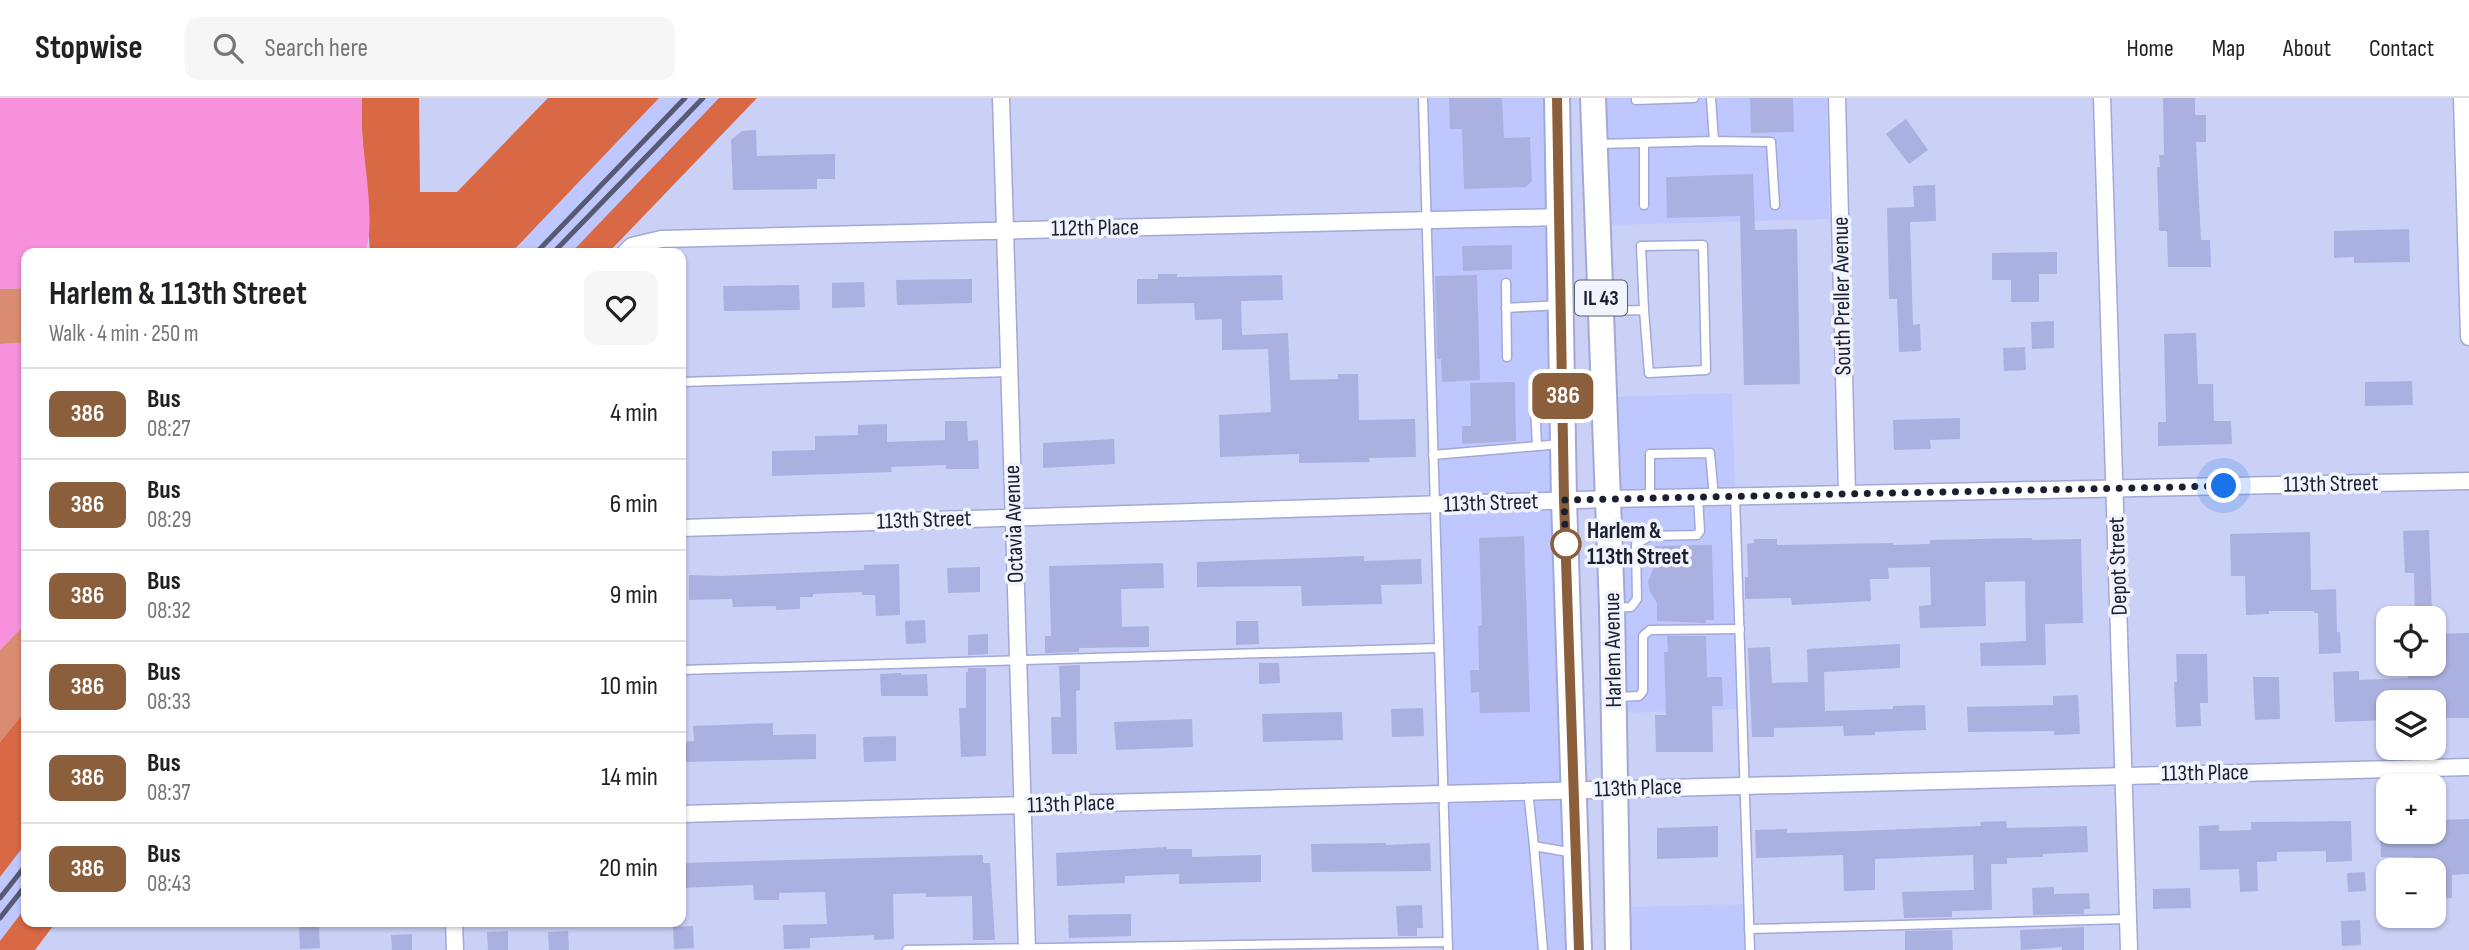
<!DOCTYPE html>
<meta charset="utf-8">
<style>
body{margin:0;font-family:"Sofia Sans Condensed",sans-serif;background:#f6f6f6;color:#202124;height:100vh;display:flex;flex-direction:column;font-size:26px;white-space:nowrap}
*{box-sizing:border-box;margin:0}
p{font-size:23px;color:#757577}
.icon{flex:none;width:38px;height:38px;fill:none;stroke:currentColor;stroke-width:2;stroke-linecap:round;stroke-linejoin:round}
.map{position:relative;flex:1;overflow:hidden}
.sheet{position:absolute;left:21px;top:150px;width:665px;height:679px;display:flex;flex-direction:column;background:#fff;border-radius:14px;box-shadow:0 2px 5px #0004}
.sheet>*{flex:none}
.badge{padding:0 14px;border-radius:10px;font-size:24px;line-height:46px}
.fabs{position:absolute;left:2376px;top:508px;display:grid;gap:14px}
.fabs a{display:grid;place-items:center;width:70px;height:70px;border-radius:14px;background:#fff;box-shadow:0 2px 5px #0004;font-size:35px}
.you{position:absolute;width:35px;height:35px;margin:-18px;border:5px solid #fff;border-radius:50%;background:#1a73e8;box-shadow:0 0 0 10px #1a73e833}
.map>.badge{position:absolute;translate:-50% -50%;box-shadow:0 0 0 4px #fff}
.round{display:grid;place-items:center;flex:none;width:74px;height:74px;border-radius:14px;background:#f6f6f6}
.overview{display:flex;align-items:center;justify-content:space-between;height:119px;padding:0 28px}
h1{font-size:33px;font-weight:700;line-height:52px}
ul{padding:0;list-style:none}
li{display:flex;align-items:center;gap:21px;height:91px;padding:0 28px;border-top:2px solid #e0e0e0}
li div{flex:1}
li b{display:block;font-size:26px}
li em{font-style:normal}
li .badge{min-width:77px;font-weight:700;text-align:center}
header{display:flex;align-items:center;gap:42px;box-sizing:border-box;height:98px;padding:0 35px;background:#fff;border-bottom:2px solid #e0e0e0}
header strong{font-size:33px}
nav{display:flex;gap:38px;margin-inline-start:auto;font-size:24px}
.search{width:490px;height:63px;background:#f6f6f6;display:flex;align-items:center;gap:18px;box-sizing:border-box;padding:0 24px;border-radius:14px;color:#757577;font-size:26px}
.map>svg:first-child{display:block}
</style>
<header>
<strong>Stopwise</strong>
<div class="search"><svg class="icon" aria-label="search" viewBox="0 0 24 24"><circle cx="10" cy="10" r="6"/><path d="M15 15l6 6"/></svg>Search here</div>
<nav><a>Home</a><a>Map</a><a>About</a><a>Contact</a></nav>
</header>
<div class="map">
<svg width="2469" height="852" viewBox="0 0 2469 852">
<rect width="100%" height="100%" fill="#cad0f6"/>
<g fill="#bfc8fe">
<path d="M 659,0 L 719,0 L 570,156 L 510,156 Z"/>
<path d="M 1423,0 L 1544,0 L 1570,852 L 1448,852 Z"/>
<path d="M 1604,0 L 1827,0 L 1829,121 L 1609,127 Z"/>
<path d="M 1732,295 L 1742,611 L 1619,615 L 1613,299 Z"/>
<path d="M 26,745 L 26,809 L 0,843 L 0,779 Z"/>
<path d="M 1748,806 L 1750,852 L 1629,852 L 1628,809 Z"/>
</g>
<g fill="#da8c73">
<path d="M 26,190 L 26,245 L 0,246 L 0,191 Z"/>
<path d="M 26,525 L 26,612 L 0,644 L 0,552 Z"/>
</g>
<g fill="#d96844">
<path d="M 362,0 L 419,0 L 420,94 L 457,94 L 548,0 L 659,0 L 510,156 L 370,156 L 362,32 Z"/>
<path d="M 719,0 L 757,0 L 607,156 L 570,156 Z"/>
<path d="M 26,612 L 26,745 L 0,779 L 0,644 Z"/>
<path d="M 26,809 L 26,824 L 56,824 L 35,852 L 0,852 L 0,843 Z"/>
</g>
<g fill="#f791db">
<path d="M 0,0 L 362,0 C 362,11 362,22 362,33 C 363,58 378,138 363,156 L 26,156 L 26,190 L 0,191 Z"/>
<path d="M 26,245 L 26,525 L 0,552 L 0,246 Z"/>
</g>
<g fill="#aab1e0">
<path d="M 1449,0 L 1502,0 L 1504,40 L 1530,39 L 1532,83 L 1526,89 L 1464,91 L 1462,31 L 1450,31 Z"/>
<path d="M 1750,0 L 1793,0 L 1794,34 L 1751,35 Z"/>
<path d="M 2163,0 L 2195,0 L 2195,17 L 2206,17 L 2206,44 L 2196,44 L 2201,142 L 2210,142 L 2211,169 L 2168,169 L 2167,133 L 2159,133 L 2157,69 L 2160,69 L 2159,57 L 2164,57 Z"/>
<path d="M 1906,21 L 1928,52 L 1909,66 L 1886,36 Z"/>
<path d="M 756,32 L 757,58 L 835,56 L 835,81 L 817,81 L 817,91 L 733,92 L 731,42 L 742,33 Z"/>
<path d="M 1753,76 L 1755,132 L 1797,131 L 1800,286 L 1744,287 L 1740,118 L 1667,120 L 1666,79 Z"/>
<path d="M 1935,87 L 1936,123 L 1910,124 L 1913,227 L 1920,226 L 1921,253 L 1899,254 L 1897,201 L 1889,201 L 1887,110 L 1914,109 L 1913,88 Z"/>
<path d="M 2409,131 L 2410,164 L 2354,165 L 2354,159 L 2334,160 L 2334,133 Z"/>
<path d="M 1512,147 L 1512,171 L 1463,173 L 1462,148 Z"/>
<path d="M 2057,154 L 2057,176 L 2039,176 L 2039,204 L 2011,204 L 2011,182 L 1992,182 L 1992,155 Z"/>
<path d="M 1158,176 L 1177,176 L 1177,179 L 1282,177 L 1283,202 L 1241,203 L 1242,237 L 1288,235 L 1290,282 L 1338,281 L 1338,276 L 1358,276 L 1359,322 L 1415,321 L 1416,359 L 1369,360 L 1370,364 L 1299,365 L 1299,356 L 1220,359 L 1219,317 L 1271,314 L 1268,251 L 1222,252 L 1222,221 L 1195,222 L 1194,205 L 1137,206 L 1137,181 L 1158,181 Z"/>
<path d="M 1477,177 L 1480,282 L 1442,284 L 1441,261 L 1437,261 L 1435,178 Z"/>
<path d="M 972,181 L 972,205 L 897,207 L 896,182 Z"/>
<path d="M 864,184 L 865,209 L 832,210 L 832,185 Z"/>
<path d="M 799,187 L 800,212 L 724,213 L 723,188 Z"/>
<path d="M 2054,223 L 2054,250 L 2032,251 L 2031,224 Z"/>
<path d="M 2196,235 L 2198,286 L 2213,286 L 2214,323 L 2231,323 L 2232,346 L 2158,348 L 2158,324 L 2166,324 L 2164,236 Z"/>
<path d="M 2025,249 L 2026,272 L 2004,273 L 2003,250 Z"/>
<path d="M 2412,283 L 2413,307 L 2365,308 L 2365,284 Z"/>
<path d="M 1515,284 L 1516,343 L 1462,346 L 1462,328 L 1471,328 L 1470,285 Z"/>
<path d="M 1960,320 L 1960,341 L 1930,342 L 1931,351 L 1894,352 L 1893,322 Z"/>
<path d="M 945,323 L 967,323 L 968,343 L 978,342 L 979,371 L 946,371 L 946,367 L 891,369 L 892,374 L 772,378 L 772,353 L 815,352 L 815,338 L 858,337 L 858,327 L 887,326 L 887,344 L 945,342 Z"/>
<path d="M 1114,341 L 1115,366 L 1043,370 L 1043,345 Z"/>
<path d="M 2429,432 L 2432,515 L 2415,515 L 2414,475 L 2405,475 L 2403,433 Z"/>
<path d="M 2310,434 L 2311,492 L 2336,491 L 2337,534 L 2340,534 L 2341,555 L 2319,556 L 2318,515 L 2314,515 L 2314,513 L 2269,513 L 2269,516 L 2246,517 L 2245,478 L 2231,478 L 2230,436 Z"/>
<path d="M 1524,438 L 1530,614 L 1480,615 L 1479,594 L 1471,595 L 1470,572 L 1479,572 L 1478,528 L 1482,527 L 1479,440 Z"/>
<path d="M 2032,440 L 2032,442 L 2081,441 L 2083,525 L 2045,526 L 2046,567 L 1981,568 L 1980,545 L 2026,543 L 2025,483 L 1985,484 L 1986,528 L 1920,530 L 1919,508 L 1931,507 L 1930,469 L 1888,470 L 1889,481 L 1870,481 L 1871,503 L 1792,507 L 1791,500 L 1745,501 L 1745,479 L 1748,479 L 1747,446 L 1754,445 L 1754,441 L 1777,441 L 1777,447 L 1893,445 L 1893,447 L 1930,446 L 1930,442 Z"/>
<path d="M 1712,447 L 1714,522 L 1706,522 L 1706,525 L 1657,523 L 1657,505 L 1650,494 L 1648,484 L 1655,466 L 1655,448 Z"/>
<path d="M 1364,458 L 1364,463 L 1421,461 L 1422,486 L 1381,487 L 1382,506 L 1302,508 L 1301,488 L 1197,489 L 1197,464 Z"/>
<path d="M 1163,465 L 1164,490 L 1121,491 L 1122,529 L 1149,528 L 1149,549 L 1079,550 L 1079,554 L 1045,555 L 1045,538 L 1051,538 L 1049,468 Z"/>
<path d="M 899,466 L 900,517 L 876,518 L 875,497 L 862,497 L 862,494 L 813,496 L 813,499 L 800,499 L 800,511 L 776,512 L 776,508 L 733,509 L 732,501 L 689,502 L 689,477 L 721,478 L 864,472 L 864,467 Z"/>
<path d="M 980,469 L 980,494 L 948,495 L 947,470 Z"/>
<path d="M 925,522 L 926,545 L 906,546 L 905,523 Z"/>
<path d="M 1236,523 L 1258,523 L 1259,546 L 1236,547 Z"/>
<path d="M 2469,535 L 2469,620 L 2434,620 L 2434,604 L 2389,604 L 2389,622 L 2335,624 L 2333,574 L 2359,573 L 2359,582 L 2408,580 L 2408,572 L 2434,571 L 2434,536 Z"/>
<path d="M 988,536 L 988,556 L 968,557 L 968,537 Z"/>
<path d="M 1667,538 L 1706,538 L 1707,579 L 1722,579 L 1723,608 L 1712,608 L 1713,654 L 1656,654 L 1655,617 L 1666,617 L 1664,554 L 1668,554 Z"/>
<path d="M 1900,546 L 1900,570 L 1824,574 L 1825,613 L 1893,611 L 1893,608 L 1925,607 L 1926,632 L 1875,634 L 1875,637 L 1844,638 L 1843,628 L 1774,630 L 1774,639 L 1752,639 L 1748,550 L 1770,549 L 1772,585 L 1808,584 L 1807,551 Z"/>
<path d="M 2176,556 L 2207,556 L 2208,605 L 2200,605 L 2201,628 L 2176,629 L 2174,584 L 2177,584 Z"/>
<path d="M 1259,565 L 1279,565 L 1280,585 L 1259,586 Z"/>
<path d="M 1080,567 L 1080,592 L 1076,593 L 1077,656 L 1052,656 L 1051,619 L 1061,619 L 1059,568 Z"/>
<path d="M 968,570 L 986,570 L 986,658 L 961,659 L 959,610 L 966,610 L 966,574 L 968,574 Z"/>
<path d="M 901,575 L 901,577 L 927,576 L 928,598 L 881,598 L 880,576 Z"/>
<path d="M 2253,579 L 2279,579 L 2280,621 L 2255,622 Z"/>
<path d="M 2078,597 L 2080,636 L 2054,637 L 2054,633 L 1968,634 L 1967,609 L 2053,607 L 2053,598 Z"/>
<path d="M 1423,610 L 1424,638 L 1392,639 L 1391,611 Z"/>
<path d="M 1342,614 L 1343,642 L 1263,644 L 1262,616 Z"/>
<path d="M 1192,621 L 1193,649 L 1116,652 L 1114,624 Z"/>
<path d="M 773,625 L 773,637 L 816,636 L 816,661 L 681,664 L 681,644 L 694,643 L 693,628 Z"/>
<path d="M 896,638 L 896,663 L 864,664 L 863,639 Z"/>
<path d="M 2469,721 L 2469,776 L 2452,777 L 2452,800 L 2434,801 L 2434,772 L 2413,772 L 2413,759 L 2381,759 L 2380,733 L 2434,733 L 2434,722 Z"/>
<path d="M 2006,723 L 2007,730 L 2087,728 L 2088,754 L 2043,756 L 2043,759 L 2007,760 L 2007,766 L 1991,766 L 1992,812 L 1952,813 L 1952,819 L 1904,820 L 1902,794 L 1974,792 L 1973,757 L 1875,761 L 1875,792 L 1844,793 L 1843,757 L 1756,760 L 1755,732 L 1787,731 L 1787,735 L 1856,733 L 1981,728 L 1980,724 Z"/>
<path d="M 2351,723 L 2352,763 L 2326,764 L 2326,753 L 2277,754 L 2277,763 L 2257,764 L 2258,793 L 2240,794 L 2239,771 L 2200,772 L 2199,728 L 2219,727 L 2219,733 L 2251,732 L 2251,724 Z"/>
<path d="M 1718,728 L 1718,759 L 1657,761 L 1657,730 Z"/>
<path d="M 1386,745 L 1386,747 L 1430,745 L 1431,773 L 1312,774 L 1311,746 Z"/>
<path d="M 1167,749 L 1167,751 L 1192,751 L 1192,759 L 1261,757 L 1261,784 L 1179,786 L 1179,776 L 1125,778 L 1125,785 L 1057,788 L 1056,755 Z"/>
<path d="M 983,757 L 983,765 L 990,765 L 995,842 L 973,842 L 972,798 L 926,799 L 926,795 L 893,796 L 894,841 L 874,842 L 874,837 L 810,840 L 810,850 L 784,851 L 783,827 L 827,826 L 825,794 L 779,795 L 779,802 L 754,802 L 753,787 L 681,790 L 681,765 Z"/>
<path d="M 2365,774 L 2366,793 L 2348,794 L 2347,775 Z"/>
<path d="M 2054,789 L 2054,796 L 2089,795 L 2090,811 L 2084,811 L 2084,816 L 2033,817 L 2032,790 Z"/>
<path d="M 2190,790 L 2191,810 L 2153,811 L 2153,791 Z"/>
<path d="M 1422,807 L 1423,830 L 1417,830 L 1417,838 L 1398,838 L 1396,808 Z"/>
<path d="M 1131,816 L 1131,838 L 1069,840 L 1068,817 Z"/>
<path d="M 2360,822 L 2361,847 L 2342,848 L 2341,823 Z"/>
<path d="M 319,828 L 320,850 L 300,851 L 299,829 Z"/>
<path d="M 693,828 L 694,850 L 674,851 L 673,829 Z"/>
<path d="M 2084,829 L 2084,852 L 2062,852 L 2062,849 L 2021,852 L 2020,832 Z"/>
<path d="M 1952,832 L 1953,852 L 1905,852 L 1905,833 Z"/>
<path d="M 508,833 L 508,852 L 488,852 L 487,834 Z"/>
<path d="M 568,833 L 569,852 L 549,852 L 548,834 Z"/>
<path d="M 412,836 L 412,852 L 392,852 L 391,837 Z"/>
</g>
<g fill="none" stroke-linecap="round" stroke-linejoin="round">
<defs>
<g id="lane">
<path d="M 1423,0 L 1448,852"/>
<path d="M 1636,0 L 1636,2 L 1694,0"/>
<path d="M 1711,0 L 1714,43"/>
<path d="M 1644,45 L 1644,107"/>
<path d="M 1599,46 L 1714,43 L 1771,44 L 1775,107"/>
<path d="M 1506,185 L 1507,259"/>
<path d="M 1506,210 L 1559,207"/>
<path d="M 1605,213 L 1644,212 L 1641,148 L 1703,147 L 1706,272 L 1649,275 L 1644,212"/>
<path d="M 681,284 L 1009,274"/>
<path d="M 1537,348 L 1534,286 L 1560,279"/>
<path d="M 1433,357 L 1561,346"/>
<path d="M 1735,398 L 1750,852"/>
<path d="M 1650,400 L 1650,356 L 1710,355 L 1714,399"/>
<path d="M 1616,510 L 1631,509 L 1637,501 L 1636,446 L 1650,438 L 1697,437 L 1700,433 L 1698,399"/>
<path d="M 681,572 L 1439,550"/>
<path d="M 1617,599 L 1639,598 L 1643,593 L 1643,538 L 1650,532 L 1740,531"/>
<path d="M 1528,693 L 1534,748 L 1574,755"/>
<path d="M 1534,748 L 1543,852"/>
<path d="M 1749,831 L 2128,821"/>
<path d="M 907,852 L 1447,844"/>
</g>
<g id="street">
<path d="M 1001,0 L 1027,852"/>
<path d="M 1837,0 L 1847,396"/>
<path d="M 2102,0 L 2129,852"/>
<path d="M 2462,0 L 2469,239"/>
<path d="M 624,156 L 632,148 L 661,141 L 1560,119"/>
<path d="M 681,430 L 1609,401 L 2469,383"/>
<path d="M 681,716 L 2469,669"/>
<path d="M 454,824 L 455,852"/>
</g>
<g id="primary">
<path d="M 1557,0 L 1564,402 L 1579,852"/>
<path d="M 1593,0 L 1612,510 L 1618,852"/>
</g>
</defs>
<use href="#lane" stroke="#a2a9d7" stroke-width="11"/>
<use href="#street" stroke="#a2a9d7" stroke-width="19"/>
<use href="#primary" stroke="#a2a9d7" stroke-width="28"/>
<use href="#lane" stroke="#fff" stroke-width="8"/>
<use href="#street" stroke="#fff" stroke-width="16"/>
<use href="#primary" stroke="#fff" stroke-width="24"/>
<g stroke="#565a72" stroke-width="5">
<path d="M 535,156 L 685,0"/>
<path d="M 552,156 L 703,0"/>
<path d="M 0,800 L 26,767"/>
<path d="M 0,820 L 26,787"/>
</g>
</g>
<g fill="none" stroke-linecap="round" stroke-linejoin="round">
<defs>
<path id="line" d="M 1557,0 L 1564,402 L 1579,852"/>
</defs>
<use href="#line" stroke="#fff" stroke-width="16"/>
<use href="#line" stroke="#8b5e3c" stroke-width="10"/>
<path stroke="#1c1f30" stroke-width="7" stroke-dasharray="0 12.6" d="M 1566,446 L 1566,455 L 1564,402 L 2224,388"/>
</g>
<circle fill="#fff" stroke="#8b5e3c" stroke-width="3.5" cx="1566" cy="446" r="14"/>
<g text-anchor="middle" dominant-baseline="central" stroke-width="7" stroke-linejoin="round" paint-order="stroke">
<rect fill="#f1f3fd" stroke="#5c5f6e" stroke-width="2" x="1575" y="182.5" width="52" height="35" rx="5"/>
<g font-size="21" font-weight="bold" fill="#1c1f30">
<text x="1601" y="200">IL 43</text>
</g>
<g font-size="23" fill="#1c1f30" stroke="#f1f3fd">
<text transform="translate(1095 130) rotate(-1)">112th Place</text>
<text transform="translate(1842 198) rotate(-91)">South Preller Avenue</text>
<text transform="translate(2331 386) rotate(-1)">113th Street</text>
<text transform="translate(1491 405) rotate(-2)">113th Street</text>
<text transform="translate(924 422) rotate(-2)">113th Street</text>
<text transform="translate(1014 426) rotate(-92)">Octavia Avenue</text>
<text transform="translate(2118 468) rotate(-92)">Depot Street</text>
<text transform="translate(1613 552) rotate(-91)">Harlem Avenue</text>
<text transform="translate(2205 675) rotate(-1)">113th Place</text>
<text transform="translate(1638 690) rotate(-2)">113th Place</text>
<text transform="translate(1071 706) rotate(-2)">113th Place</text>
</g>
<g font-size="23" font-weight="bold" fill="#1c1f30" stroke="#f1f3fd" text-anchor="start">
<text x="1587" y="433">Harlem &amp;<tspan x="1587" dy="26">113th Street</tspan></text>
</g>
</g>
</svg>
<div class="fabs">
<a><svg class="icon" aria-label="locate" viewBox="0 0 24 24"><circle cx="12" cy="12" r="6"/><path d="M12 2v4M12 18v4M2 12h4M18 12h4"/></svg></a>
<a><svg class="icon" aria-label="layers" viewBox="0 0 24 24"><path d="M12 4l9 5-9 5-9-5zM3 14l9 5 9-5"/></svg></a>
<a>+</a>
<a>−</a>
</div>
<div class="you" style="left:2224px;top:388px"></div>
<b class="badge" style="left:1563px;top:298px;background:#8b5e3c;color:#fff">386</b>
<section class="sheet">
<div class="overview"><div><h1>Harlem &amp; 113th Street</h1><p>Walk · 4 min · 250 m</p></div><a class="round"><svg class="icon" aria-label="heart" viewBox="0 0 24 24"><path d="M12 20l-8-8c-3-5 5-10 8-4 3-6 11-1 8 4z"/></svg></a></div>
<ul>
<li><span class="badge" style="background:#8b5e3c;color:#fff">386</span><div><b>Bus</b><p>08:27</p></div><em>4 min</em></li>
<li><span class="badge" style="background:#8b5e3c;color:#fff">386</span><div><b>Bus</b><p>08:29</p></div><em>6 min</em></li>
<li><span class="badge" style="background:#8b5e3c;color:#fff">386</span><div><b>Bus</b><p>08:32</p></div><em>9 min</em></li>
<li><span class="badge" style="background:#8b5e3c;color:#fff">386</span><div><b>Bus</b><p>08:33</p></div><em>10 min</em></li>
<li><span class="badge" style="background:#8b5e3c;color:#fff">386</span><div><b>Bus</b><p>08:37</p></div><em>14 min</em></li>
<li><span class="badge" style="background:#8b5e3c;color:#fff">386</span><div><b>Bus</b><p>08:43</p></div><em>20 min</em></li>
</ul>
</section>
</div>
